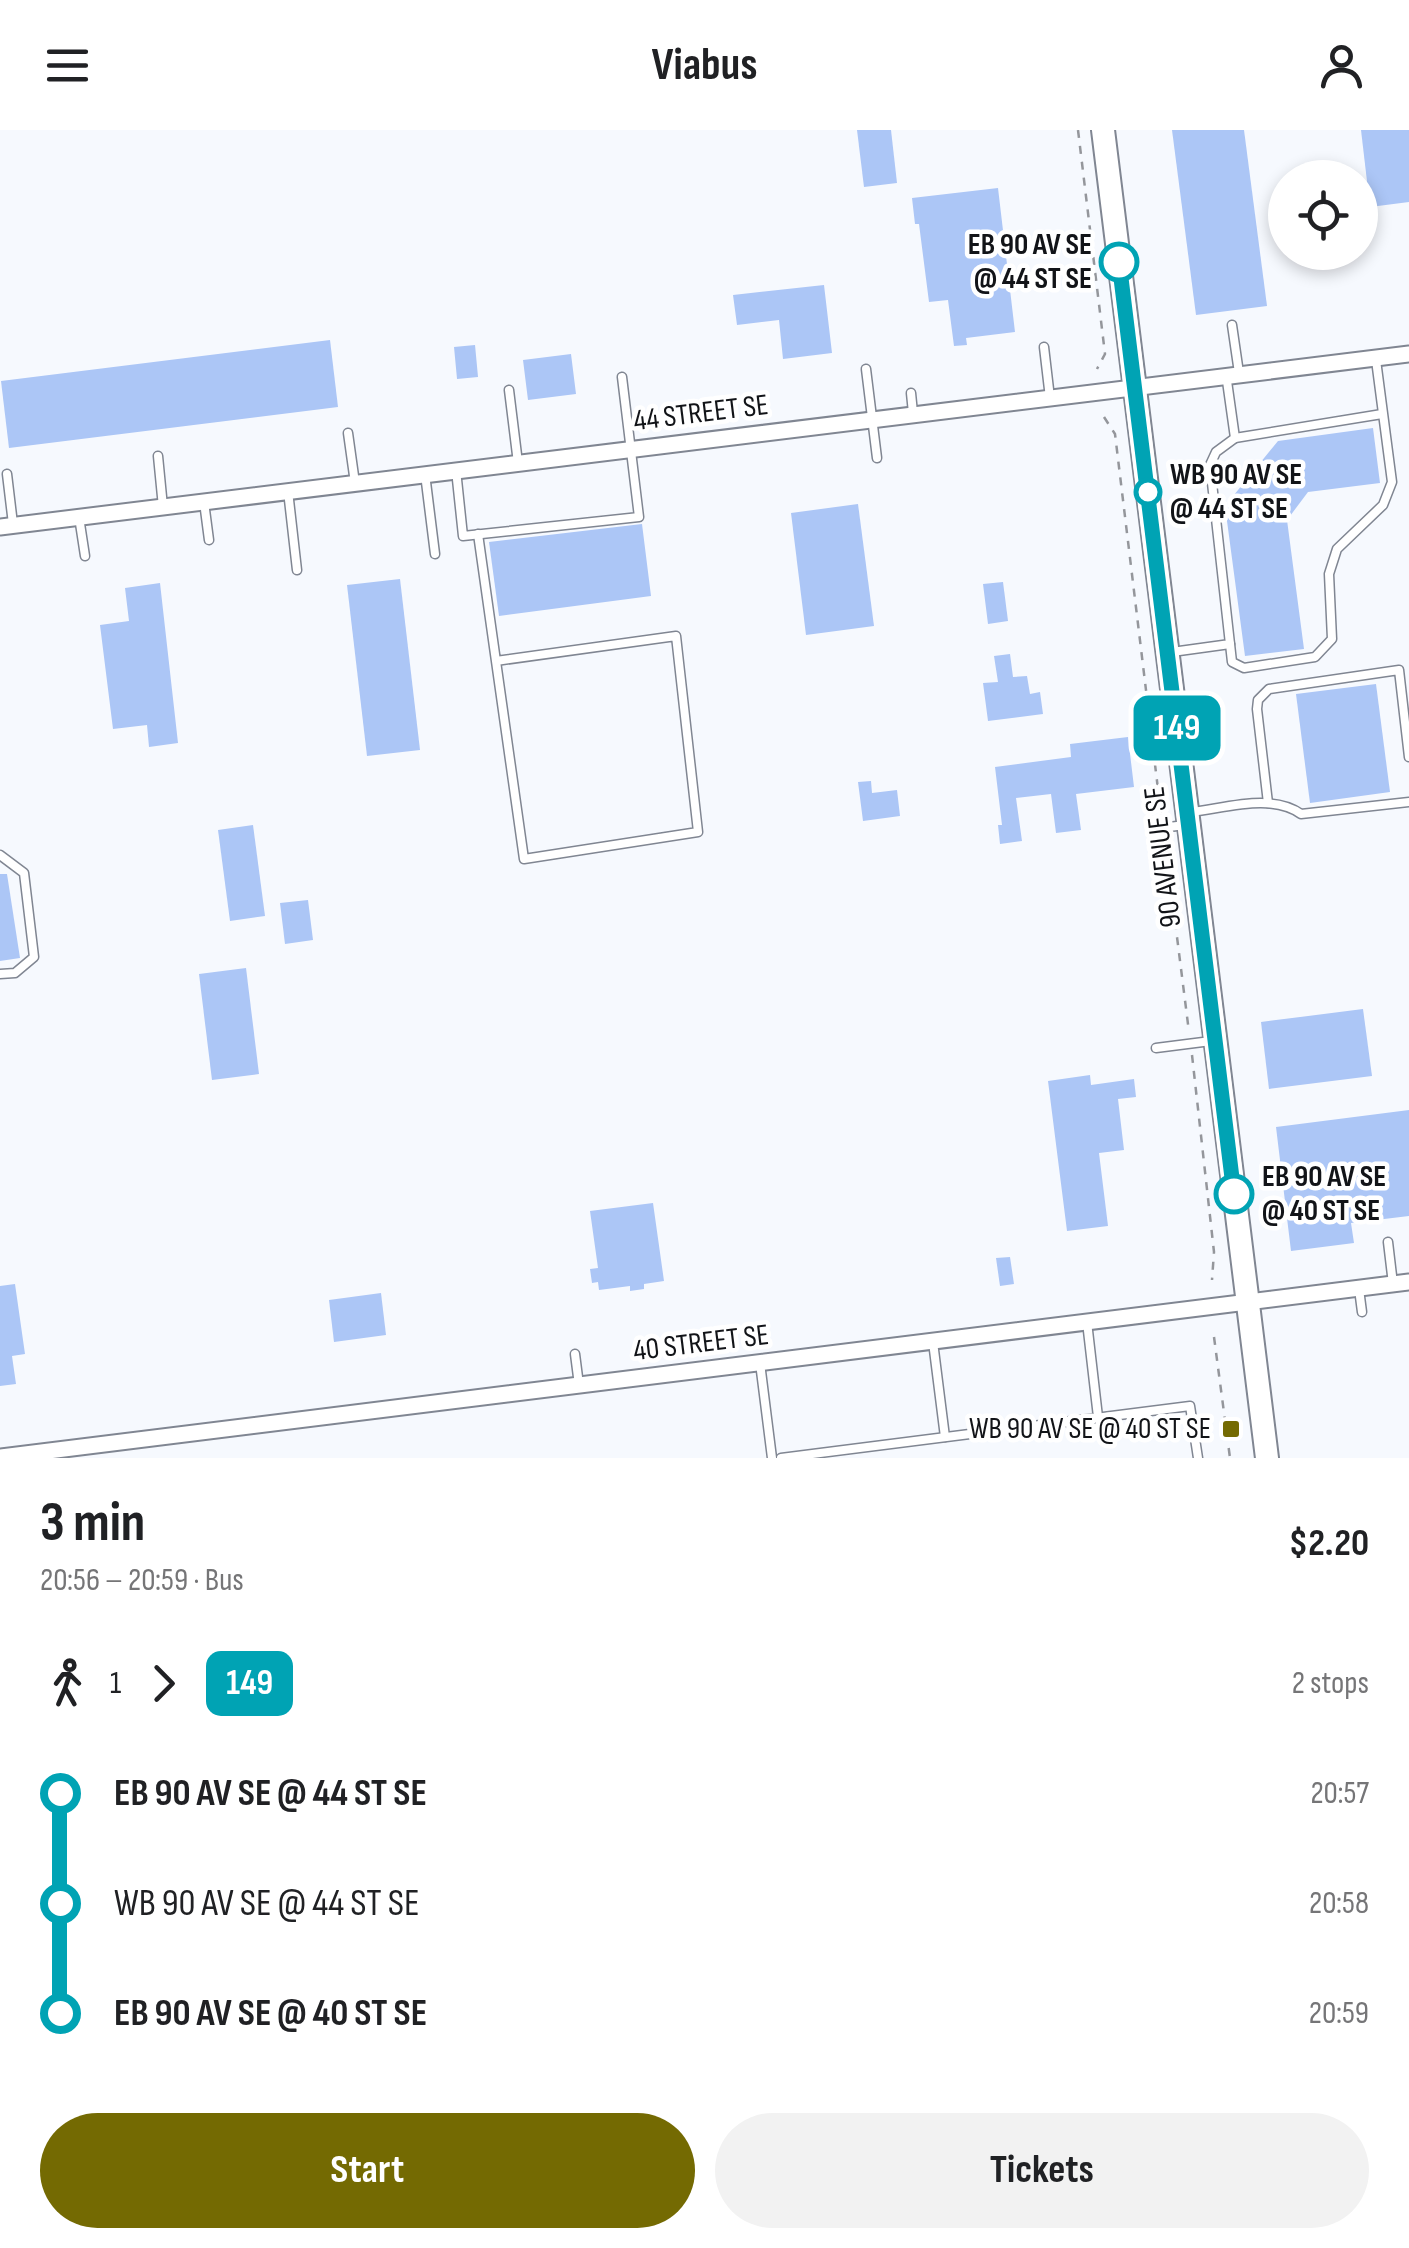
<!DOCTYPE html>
<meta charset="utf-8">
<style>
body{margin:0;font-family:"Sofia Sans Condensed",sans-serif;background:#f2f2f2;color:#202124;height:100vh;display:flex;flex-direction:column;font-size:38px;white-space:nowrap}
*{box-sizing:border-box;margin:0}
p{font-size:32px;color:#757577}
.icon{flex:none;width:55px;height:55px;fill:none;stroke:currentColor;stroke-width:2;stroke-linecap:round;stroke-linejoin:round}
.map{position:relative;height:1328px;overflow:hidden}
.drawer{display:flex;flex-direction:column;background:#fff;flex:1}
.drawer>*{flex:none}
.badge{padding:0 20px;border-radius:15px;font-size:35px;line-height:65px}
.fabs{position:absolute;left:1268px;top:30px;display:grid;gap:20px}
.fabs a{display:grid;place-items:center;width:110px;height:110px;border-radius:50%;background:#fff;box-shadow:0 5px 15px #0003;font-size:50px}
.map>.badge{position:absolute;translate:-50% -50%;box-shadow:0 0 0 5px #fff}
.legs{display:flex;align-items:center;gap:15px;height:110px;padding:0 40px;font-size:32px}
.legs p{margin-inline-start:auto}
.summary{display:flex;align-items:center;justify-content:space-between;height:170px;padding:0 40px}
h1{font-size:55px;font-weight:700;line-height:75px}
.action{display:flex;gap:20px;margin-top:auto;padding:20px 40px}
.action a{flex:1;height:115px;border-radius:60px;background:#746a02;color:#fff;font-size:40px;font-weight:700;line-height:115px;text-align:center}
.action a+a{background:#f2f2f2;color:#202124}
ul{padding:0 40px;list-style:none}
li{display:flex;align-items:center;gap:35px;height:110px;font-size:38px}
li i{display:grid;place-items:center;width:15px;height:100%;margin:0 12px;background:currentColor}
li i::after{content:'';width:25px;height:25px;margin:-12px;border:8px solid;border-radius:50%;background:#fff}
li p{margin-inline-start:auto}
li:first-child i{background:linear-gradient(#0000 50%,currentColor 0)}
li:last-child i{background:linear-gradient(currentColor 50%,#0000 0)}
header{display:flex;justify-content:space-between;align-items:center;height:130px;padding:0 40px;background:#fff;font-size:45px;font-weight:700}
.map>svg:first-child{display:block}
</style>
<header><svg class="icon" aria-label="menu" viewBox="0 0 24 24"><path d="M4 6h16M4 12h16M4 18h16"/></svg>Viabus<svg class="icon" aria-label="person" viewBox="0 0 24 24"><circle cx="12" cy="8" r="4"/><path d="M4 21q1-7 8-7t8 7"/></svg></header>
<div class="map">
<svg width="1409" height="1328" viewBox="0 0 1409 1328">
<rect width="100%" height="100%" fill="#f6f9fe"/>
<g fill="#acc6f6">
<path d="M 857,0 L 891,0 L 897,53 L 864,57 Z"/>
<path d="M 1172,0 L 1244,0 L 1267,176 L 1196,185 Z"/>
<path d="M 1361,0 L 1409,0 L 1409,72 L 1370,77 Z"/>
<path d="M 998,58 L 1015,202 L 966,208 L 967,215 L 954,216 L 948,170 L 929,172 L 919,94 L 915,94 L 912,68 Z"/>
<path d="M 824,155 L 832,223 L 783,229 L 779,190 L 737,195 L 733,165 Z"/>
<path d="M 330,210 L 338,277 L 9,318 L 1,251 Z"/>
<path d="M 475,215 L 478,247 L 457,249 L 454,217 Z"/>
<path d="M 571,224 L 576,264 L 528,270 L 523,230 Z"/>
<path d="M 1373,298 L 1380,353 L 1308,362 L 1287,390 L 1304,519 L 1245,526 L 1225,376 L 1278,311 Z"/>
<path d="M 858,374 L 874,496 L 806,505 L 791,383 Z"/>
<path d="M 642,394 L 651,466 L 499,486 L 489,412 Z"/>
<path d="M 400,449 L 420,620 L 367,626 L 347,455 Z"/>
<path d="M 1003,452 L 1008,491 L 988,494 L 983,454 Z"/>
<path d="M 160,453 L 178,613 L 149,617 L 147,595 L 113,599 L 100,495 L 129,491 L 125,458 Z"/>
<path d="M 1010,524 L 1013,547 L 1027,546 L 1030,564 L 1040,562 L 1043,584 L 988,591 L 983,553 L 998,552 L 994,526 Z"/>
<path d="M 1376,554 L 1390,662 L 1310,673 L 1296,564 Z"/>
<path d="M 1128,607 L 1134,657 L 1076,664 L 1081,700 L 1056,703 L 1051,664 L 1016,668 L 1022,711 L 1000,714 L 998,695 L 1002,695 L 995,637 L 1071,627 L 1070,614 Z"/>
<path d="M 871,651 L 872,663 L 897,660 L 900,686 L 863,691 L 858,652 Z"/>
<path d="M 253,695 L 265,786 L 230,791 L 218,700 Z"/>
<path d="M 0,744 L 7,744 L 20,828 L 0,831 Z"/>
<path d="M 308,770 L 313,810 L 285,814 L 280,773 Z"/>
<path d="M 246,838 L 259,944 L 212,950 L 199,844 Z"/>
<path d="M 1363,879 L 1372,946 L 1269,959 L 1261,892 Z"/>
<path d="M 1090,945 L 1091,955 L 1134,949 L 1136,967 L 1118,969 L 1124,1020 L 1099,1023 L 1108,1096 L 1067,1101 L 1048,951 Z"/>
<path d="M 1409,980 L 1409,1086 L 1351,1093 L 1354,1113 L 1291,1121 L 1276,997 Z"/>
<path d="M 653,1073 L 664,1151 L 644,1154 L 644,1159 L 630,1161 L 630,1156 L 599,1160 L 598,1152 L 592,1153 L 590,1139 L 598,1138 L 590,1081 Z"/>
<path d="M 1010,1127 L 1014,1154 L 1000,1156 L 996,1128 Z"/>
<path d="M 15,1154 L 25,1224 L 12,1226 L 16,1254 L 0,1256 L 0,1156 Z"/>
<path d="M 381,1163 L 386,1205 L 334,1212 L 329,1170 Z"/>
</g>
<g fill="none" stroke-linecap="round" stroke-linejoin="round">
<defs>
<g id="lane">
<path d="M 1232,195 L 1239,243"/>
<path d="M 1044,217 L 1050,268"/>
<path d="M 866,239 L 877,328"/>
<path d="M 509,260 L 518,333"/>
<path d="M 911,263 L 913,283"/>
<path d="M 348,303 L 355,353"/>
<path d="M 1235,308 L 1382,284"/>
<path d="M 158,326 L 163,377"/>
<path d="M 456,340 L 463,406 L 639,387 L 622,247"/>
<path d="M 7,344 L 13,394"/>
<path d="M 425,344 L 435,424"/>
<path d="M 288,361 L 297,440"/>
<path d="M 204,372 L 209,410"/>
<path d="M 79,387 L 85,426"/>
<path d="M 478,404 L 524,729 L 698,702 L 676,506 L 496,531"/>
<path d="M 1230,514 L 1232,532 L 1244,538 L 1315,527 L 1332,509 L 1329,444 L 1337,419 L 1383,375 L 1392,352 L 1376,230"/>
<path d="M 1172,522 L 1230,514 L 1210,335 L 1216,322 L 1235,308 L 1226,244"/>
<path d="M 1268,673 L 1257,579 L 1258,570 L 1269,559 L 1399,540 L 1409,627"/>
<path d="M 1192,682 C 1226,678 1272,663 1301,684 L 1409,672"/>
<path d="M 1153,699 L 1185,695"/>
<path d="M 0,725 L 24,743 L 34,827 L 15,843 L 0,844"/>
<path d="M 1156,918 L 1211,911"/>
<path d="M 1388,1112 L 1393,1154"/>
<path d="M 1359,1159 L 1362,1182"/>
<path d="M 1087,1192 L 1098,1287"/>
<path d="M 933,1212 L 945,1307"/>
<path d="M 575,1224 L 579,1255"/>
<path d="M 760,1233 L 772,1328"/>
<path d="M 781,1328 L 1190,1276 L 1198,1328"/>
</g>
<g id="street">
<path d="M 0,397 L 1409,224"/>
<path d="M 0,1327 L 1409,1152"/>
</g>
<path id="secondary" d="M 1103,0 L 1267,1328"/>
</defs>
<use href="#lane" stroke="#808692" stroke-width="11"/>
<use href="#street" stroke="#808692" stroke-width="19"/>
<use href="#secondary" stroke="#808692" stroke-width="26"/>
<g stroke="#94969b" stroke-width="2.5" stroke-dasharray="8 8" stroke-linecap="butt">
<path d="M 1078,0 L 1105,224 L 1097,239"/>
<path d="M 1104,287 L 1115,304 L 1161,684"/>
<path d="M 1165,712 L 1189,902"/>
<path d="M 1192,925 L 1214,1122 L 1212,1150"/>
<path d="M 1214,1207 L 1230,1328"/>
</g>
<use href="#lane" stroke="#fff" stroke-width="8"/>
<use href="#street" stroke="#fff" stroke-width="15"/>
<use href="#secondary" stroke="#fff" stroke-width="22"/>
</g>
<g fill="none" stroke-linecap="round" stroke-linejoin="round">
<defs>
<path id="line-1" d="M 1119,132 L 1234,1064"/>
</defs>
<use href="#line-1" stroke="#fff" stroke-width="22"/>
<use href="#line-1" stroke="#00a3b4" stroke-width="15"/>
</g>
<g fill="#fff" stroke="#00a3b4" stroke-width="5">
<circle cx="1119" cy="132" r="18"/>
<circle cx="1148" cy="362" r="12"/>
<circle cx="1234" cy="1064" r="18"/>
</g>
<rect fill="#746a02" stroke="#fff" stroke-width="4" x="1221" y="1289" width="20" height="20" rx="5"/>
<g text-anchor="middle" dominant-baseline="central" stroke-width="9" stroke-linejoin="round" paint-order="stroke">
<g font-size="30" font-weight="bold" fill="#121418" stroke="#fff" text-anchor="start">
<text x="1092" y="115" text-anchor="end">EB 90 AV SE<tspan x="1092" dy="34">@ 44 ST SE</tspan></text>
<text x="1170" y="345">WB 90 AV SE<tspan x="1170" dy="34">@ 44 ST SE</tspan></text>
<text x="1262" y="1047">EB 90 AV SE<tspan x="1262" dy="34">@ 40 ST SE</tspan></text>
</g>
<g font-size="30" fill="#121418" stroke="#fff">
<text transform="translate(701 283) rotate(-7)">44 STREET SE</text>
<text transform="translate(1163 727) rotate(-97)">90 AVENUE SE</text>
<text transform="translate(701 1213) rotate(-7)">40 STREET SE</text>
</g>
<g font-size="30" fill="#121418" stroke="#fff" text-anchor="end">
<text x="1211" y="1299">WB 90 AV SE @ 40 ST SE</text>
</g>
</g>
</svg>
<div class="fabs">
<a><svg class="icon" aria-label="locate" viewBox="0 0 24 24"><circle cx="12" cy="12" r="6"/><path d="M12 2v4M12 18v4M2 12h4M18 12h4"/></svg></a>
</div>
<b class="badge" style="left:1177px;top:598px;background:#00a3b4;color:#fff">149</b>
</div>
<section class="drawer">
<div class="summary"><div><h1>3 min</h1><p>20:56 – 20:59 · Bus</p></div><b>$2.20</b></div>
<div class="legs"><svg class="icon" aria-label="walk" viewBox="0 0 24 24"><circle cx="13" cy="4" r="2"/><path d="M13 8l-2 6 4 7M11 14l-3 7M7 12l3-4h3l4 4"/></svg>1<svg class="icon" aria-label="forward" viewBox="0 0 24 24"><path d="M9 5l7 7-7 7"/></svg><b class="badge" style="background:#00a3b4;color:#fff">149</b><p>2 stops</p></div>
<ul>
<li><i style="color:#00a3b4"></i><b>EB 90 AV SE @ 44 ST SE</b><p>20:57</p></li>
<li><i style="color:#00a3b4"></i><span>WB 90 AV SE @ 44 ST SE</span><p>20:58</p></li>
<li><i style="color:#00a3b4"></i><b>EB 90 AV SE @ 40 ST SE</b><p>20:59</p></li>
</ul>
<div class="action"><a>Start</a><a>Tickets</a></div>
</section>
